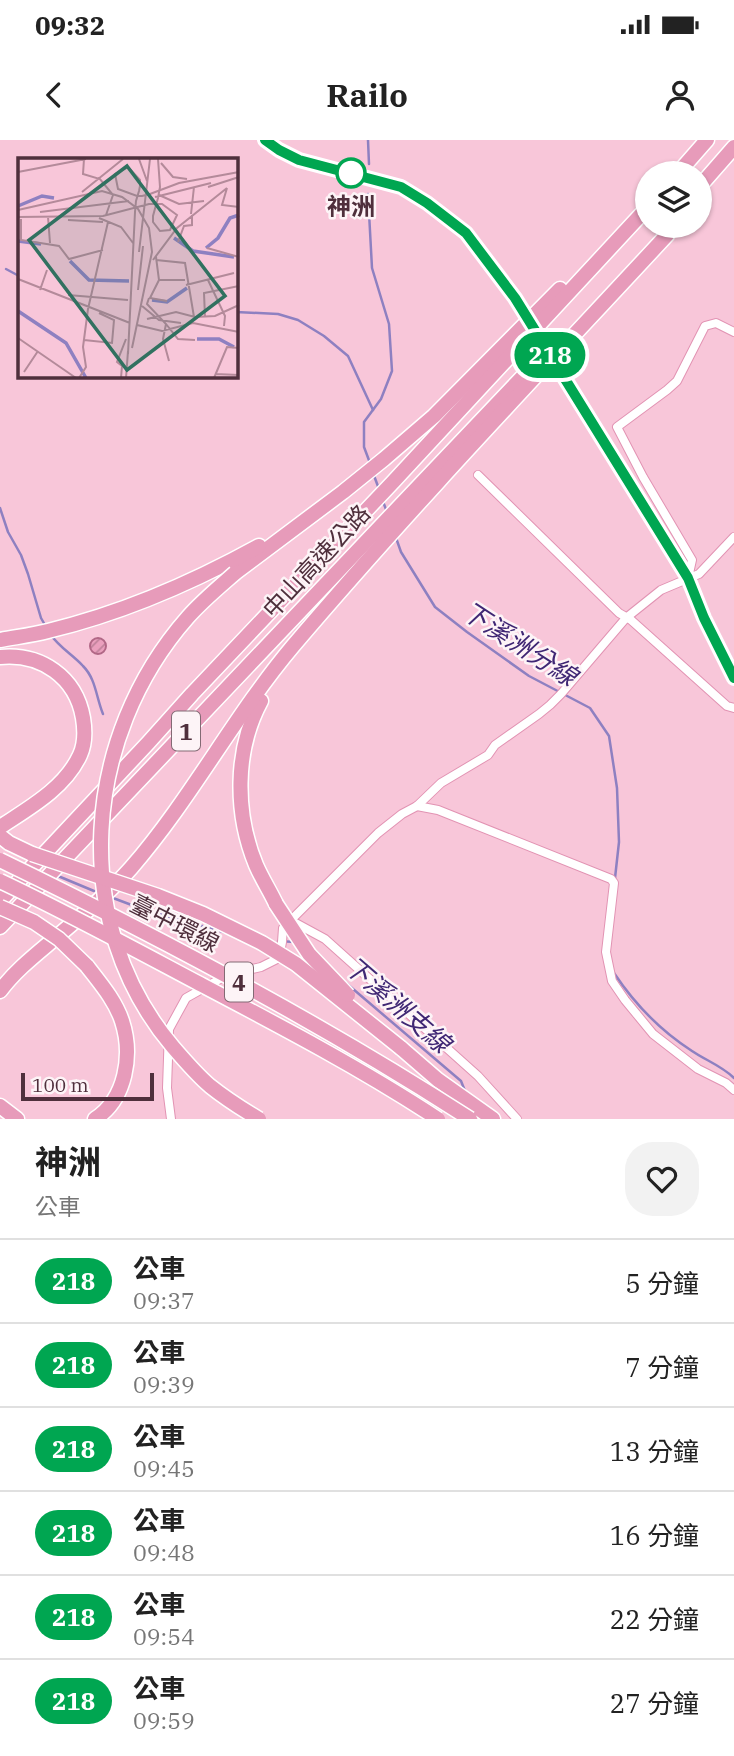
<!DOCTYPE html>
<html lang="zh-TW">
<meta charset="utf-8">
<style>
body{margin:0;font-family:"IBM Plex Serif","Noto Sans TC",serif;background:#f2f2f2;color:#222;height:100vh;display:flex;flex-direction:column;font-size:26px;white-space:nowrap}
*{box-sizing:border-box;margin:0}
p{font-size:23px;color:#767676}
.icon{flex:none;width:38px;height:38px;fill:none;stroke:currentColor;stroke-width:2;stroke-linecap:round;stroke-linejoin:round}
.map{position:relative;height:979px;overflow:hidden}
.panel{display:flex;flex-direction:column;background:#fff;flex:1}
.panel>*{flex:none}
.badge{padding:0 14px;border-radius:23px;font-size:24px;line-height:46px}
.buttons{position:absolute;left:635px;top:21px;display:grid;gap:14px}
.buttons a{display:grid;place-items:center;width:77px;height:77px;border-radius:50%;background:#fff;box-shadow:0 2px 5px #0004;font-size:35px}
.scale{position:absolute;left:21px;bottom:18px;width:133px;box-sizing:border-box;padding-left:7px;border:4px solid #4f2f3c;border-top:0;font-size:19px;line-height:24px;white-space:nowrap;color:#4f2f3c;-webkit-text-stroke:5px #fdf4f7;paint-order:stroke}
.map>.badge{position:absolute;translate:-50% -50%;box-shadow:0 0 0 4px #fff}
.round{display:grid;place-items:center;flex:none;width:74px;height:74px;border-radius:28px;background:#f2f2f2}
.headline{display:flex;align-items:center;justify-content:space-between;height:119px;padding:0 35px}
h1{font-size:33px;font-weight:700;line-height:52px}
ul{padding:0;list-style:none}
li{display:flex;align-items:center;gap:21px;height:84px;padding:0 35px;border-top:2px solid #e0e0e0}
li div{flex:1}
li b{display:block;font-size:26px}
li em{font-style:normal}
li .badge{min-width:77px;font-weight:700;text-align:center}
.status{display:flex;justify-content:space-between;align-items:center;height:49px;padding:0 35px;background:#fff;direction:ltr}
.status svg{height:19px;fill:currentColor}
header{display:flex;justify-content:space-between;align-items:center;height:91px;padding:0 35px;background:#fff;font-size:32px;font-weight:700}
.map>svg:first-child{display:block}
</style>
<div class="status"><b>09:32</b><svg viewBox="0 0 49 12"><path d="M0 12V9h3v3zM5 12V6h3v6zM10 12V3h3v9zM15 12V0h3v12zM26 1h20v11H26zM47 4h2v5h-2z"/></svg></div>
<header><svg class="icon" aria-label="back" viewBox="0 0 24 24"><path d="M15 5l-7 7 7 7"/></svg>Railo<svg class="icon" aria-label="person" viewBox="0 0 24 24"><circle cx="12" cy="8" r="4"/><path d="M4 21q1-7 8-7t8 7"/></svg></header>
<div class="map">
<svg width="734" height="979" viewBox="0 0 734 979">
<defs>
<pattern id="building-hatch" width="6" height="6" patternUnits="userSpaceOnUse" patternTransform="scale(1.75)"><rect width="6" height="6" fill="#ea9fbd"/><path d="M-1 1l2-2M0 6l6-6M5 7l2-2" fill="none" stroke="#c0829b"/></pattern>
</defs>
<rect width="100%" height="100%" fill="#f8c6d9"/>
<g fill="none" stroke-linecap="round" stroke-linejoin="round">
<g stroke="#8e80c1" stroke-width="2.5">
<path d="M 368,0 L 369,24"/>
<path d="M 368,54 L 372,128 L 389,184 L 392,231 L 381,259 L 364,282 L 364,307 L 370,323"/>
<path d="M 6,129 L 19,136"/>
<path d="M 236,172 L 278,174 L 298,180 L 324,196 L 348,216 L 373,270"/>
<path d="M 373,333 L 379,349"/>
<path d="M 382,359 L 387,372"/>
<path d="M 0,368 L 8,392 L 21,415 L 28,434 L 41,478 L 45,485"/>
<path d="M 395,395 L 401,412 L 435,467 L 467,492 L 529,536 L 590,568 L 609,596 L 617,648 L 619,702 L 615,738"/>
<path d="M 50,494 C 61,509 72,514 83,526 C 96,539 96,557 103,574"/>
<path d="M 58,736 L 94,751"/>
<path d="M 113,758 L 145,770 L 227,793"/>
<path d="M 278,801 L 295,802"/>
<path d="M 614,833 C 634,863 661,891 692,911 C 705,920 722,926 734,938"/>
<path d="M 346,843 L 461,941 L 465,951"/>
</g>
</g>
<circle fill="url(#building-hatch)" stroke="#b16786" stroke-width="2" cx="98" cy="506" r="8"/>
<g fill="none" stroke-linecap="round" stroke-linejoin="round">
<defs>
<g id="street">
<path d="M 478,335 L 619,473 L 631,480 L 727,566 L 734,568"/>
<path d="M 688,438 L 692,420 L 643,337 L 617,287 L 667,250 L 677,241 L 705,186 L 716,183 L 734,192"/>
<path d="M 417,666 L 438,670 L 611,739 L 614,743 L 606,812 L 612,841 L 625,860 L 653,894 L 698,929 L 726,943 L 734,950"/>
<path d="M 290,780 L 325,799 L 478,936 L 517,979"/>
<path d="M 171,979 L 167,948 L 169,889 L 186,858 L 227,835 L 261,827 L 279,818 L 282,802 L 283,788 L 378,693 L 402,674 L 417,666 L 441,643 L 488,615 L 495,605 L 539,574 L 550,565 L 561,554 L 626,478 L 661,450 L 699,434 L 734,397"/>
</g>
<g id="secondary">
<path d="M 265,0 L 279,10 L 299,21 L 401,47 L 427,63 L 466,93 L 515,158"/>
<path d="M 680,426 L 688,438 L 704,478 L 734,538"/>
</g>
<g id="highway">
<path d="M 678,33 L 707,0"/>
<path d="M 700,46 L 734,7"/>
<path d="M 235,433 L 343,352 L 384,319 L 434,276 L 560,149"/>
<path d="M 0,500 C 16,497 33,495 48,491 C 123,473 192,443 259,406"/>
<path d="M 0,517 C 41,513 76,537 83,578 C 85,590 85,604 80,615 C 65,648 29,668 0,687"/>
<path d="M 261,561 C 234,611 235,674 256,725 C 262,739 270,751 276,764"/>
<path d="M 0,696 L 9,703 L 32,714"/>
<path d="M 0,761 L 148,603 L 192,554 L 393,342 L 648,67"/>
<path d="M 0,787 L 530,229"/>
<path d="M 87,826 C 100,843 115,860 122,881 C 133,915 126,959 95,979"/>
<path d="M 0,851 C 15,831 34,816 53,800 C 80,777 108,754 131,728 C 191,659 234,576 293,506 C 413,365 541,231 667,95 L 670,86"/>
<path d="M 401,908 L 438,940 L 493,979"/>
<path d="M 0,966 L 17,979"/>
</g>
</defs>
<use href="#street" stroke="#e293b3" stroke-width="10"/>
<use href="#secondary" stroke="#e293b3" stroke-width="13"/>
<use href="#highway" stroke="#fff" stroke-width="17"/>
<use href="#street" stroke="#fff" stroke-width="8"/>
<use href="#secondary" stroke="#fff" stroke-width="10"/>
<use href="#highway" stroke="#e79bba" stroke-width="14"/>
<defs>
<path id="secondary-bridge" d="M 515,158 L 680,426"/>
<g id="highway-bridge">
<path d="M 235,433 C 219,447 202,461 188,477 C 82,597 68,783 173,907 C 185,921 197,935 210,946 C 225,958 242,969 259,979"/>
<path d="M 32,714 L 158,756 L 203,774 L 262,803 L 296,824 L 401,908"/>
<path d="M 0,720 C 161,798 320,882 470,979"/>
<path d="M 0,741 C 68,773 134,809 200,844 C 280,886 362,929 438,979"/>
<path d="M 276,764 L 309,814 L 348,855"/>
<path d="M 0,767 L 34,782 L 59,799 L 87,826"/>
</g>
</defs>
<use href="#secondary-bridge" stroke="#e293b3" stroke-width="13" stroke-linecap="butt"/>
<use href="#highway-bridge" stroke="#fff" stroke-width="17" stroke-linecap="butt"/>
<use href="#secondary-bridge" stroke="#fff" stroke-width="10"/>
<use href="#highway-bridge" stroke="#e79bba" stroke-width="14"/>
</g>
<g fill="none" stroke-linecap="round" stroke-linejoin="round">
<defs>
<path id="line" d="M 265,0 L 279,10 L 299,20 L 401,47 L 427,63 L 466,93 L 515,158 L 688,438 L 704,478 L 734,538"/>
</defs>
<use href="#line" stroke="#fff" stroke-width="16"/>
<use href="#line" stroke="#00a651" stroke-width="10"/>
</g>
<circle fill="#fff" stroke="#00a651" stroke-width="3.5" cx="351" cy="33" r="14"/>
<g text-anchor="middle" dominant-baseline="central" stroke-width="5" stroke-linejoin="round" paint-order="stroke">
<g fill="#fdf4f7" stroke="#836a74" stroke-width="2">
<rect x="172" y="571.5" width="28" height="39" rx="5"/>
<rect x="225" y="822.5" width="28" height="39" rx="5"/>
</g>
<g font-size="23" font-weight="bold" fill="#4f2f3c">
<text x="186" y="591">1</text>
<text x="239" y="842">4</text>
</g>
<g font-size="24" font-weight="bold" fill="#4f2f3c" stroke="#fdf4f7">
<text x="351" y="66">神洲</text>
</g>
<g font-size="24" fill="#4f2f3c" stroke="#fdf4f7">
<text transform="translate(316 421) rotate(-47)">中山高速公路</text>
<text transform="translate(175 783) rotate(27)">臺中環線</text>
</g>
<g font-size="26" font-style="italic" fill="#402774" stroke="#fdf4f7">
<text transform="translate(520 503) rotate(33)">下溪洲分線</text>
<text transform="translate(398 864) rotate(41)">下溪洲支線</text>
</g>
</g>
<g transform="translate(18 18)">
<rect width="220" height="220" fill="#f8c6d9"/>
<path fill="none" stroke="#8e80c1" stroke-width="3.5" d="M 0,48 L 24,38 L 36,40M 156,80 L 175,93 L 216,99M 0,83 L 23,86M 188,90 L 200,80 L 212,60 L 221,57M 52,103 L 71,122 L 111,123M 134,142 L 149,144 L 169,130M 0,153 L 48,185 L 68,220M 179,181 L 201,181 L 216,189"/>
<path fill="none" stroke="#b48a9a" stroke-width="2" d="M 66,1 L 65,16 L 82,21 L 95,37 L 88,57M 121,1 L 129,23M 143,5 L 155,19 L 169,21M 0,14 L 68,1M 190,29 L 221,19M 209,30 L 204,47 L 221,49M 64,34 L 105,1M 141,37 L 161,46 L 186,43M 137,39 L 193,25M 0,52 L 84,33 L 104,39 L 120,51 L 131,70 L 134,94 L 114,190M 22,54 L 111,43M 173,56 L 176,29M 0,59 L 85,58 L 131,46 L 144,46 L 159,57 L 152,72 L 142,73 L 135,64 L 135,58 L 138,47 L 140,40 L 142,29 L 140,1M 30,59 L 32,85M 81,60 L 103,69 L 115,85M 3,61 L 3,82 L 41,88 L 51,101 L 85,92M 50,62 L 85,64M 160,84 L 166,68 L 174,67 L 174,57M 189,90 L 221,99M 121,94 L 132,1M 138,99 L 141,122 L 132,140 L 149,143M 135,102 L 159,70 L 209,30M 138,102 L 167,105 L 176,159M 0,121 L 112,165M 141,122 L 167,122M 190,122 L 207,158 L 206,168M 168,127 L 216,115M 22,132 L 29,112M 120,132 L 125,88M 50,137 L 110,142M 131,140 L 129,146 L 148,166 L 145,181 L 151,203M 124,148 L 141,162 L 163,165M 187,159 L 186,135 L 221,128M 129,161 L 158,154 L 177,159 L 197,158 L 221,147M 148,166 L 160,181 L 177,182M 119,167 L 144,173 L 175,165 L 221,174M 0,180 L 58,220M 66,182 L 94,185 L 96,162 L 81,155M 110,196 L 117,54 L 118,43 L 121,33 L 122,28 L 122,22 L 110,9 L 97,16 L 100,31 L 119,38 L 124,38 L 132,36 L 161,25 L 221,14M 6,214 L 20,193M 197,216 L 221,217M 61,220 L 68,209 L 65,189 L 70,151 L 90,64M 103,220 L 104,208 L 99,204 L 108,181M 108,220 L 110,193M 196,220 L 209,189 L 221,190"/>
<path fill="#317160" fill-opacity="0.15" stroke="#317160" stroke-width="3.5" d="M 109,8 L 207,138 L 109,212 L 11,82 Z"/>
<rect width="220" height="220" fill="none" stroke="#4f2f3c" stroke-width="3.5"/>
</g>
</svg>
<div class="buttons">
<a><svg class="icon" aria-label="layers" viewBox="0 0 24 24"><path d="M12 4l9 5-9 5-9-5zM3 14l9 5 9-5"/></svg></a>
</div>
<div class="scale">100 m</div>
<b class="badge" style="left:550px;top:215px;background:#00a651;color:#fff">218</b>
</div>
<section class="panel">
<div class="headline"><div><h1>神洲</h1><p>公車</p></div><a class="round"><svg class="icon" aria-label="heart" viewBox="0 0 24 24"><path d="M12 20l-8-8c-3-5 5-10 8-4 3-6 11-1 8 4z"/></svg></a></div>
<ul>
<li><span class="badge" style="background:#00a651;color:#fff">218</span><div><b>公車</b><p>09:37</p></div><em>5 分鐘</em></li>
<li><span class="badge" style="background:#00a651;color:#fff">218</span><div><b>公車</b><p>09:39</p></div><em>7 分鐘</em></li>
<li><span class="badge" style="background:#00a651;color:#fff">218</span><div><b>公車</b><p>09:45</p></div><em>13 分鐘</em></li>
<li><span class="badge" style="background:#00a651;color:#fff">218</span><div><b>公車</b><p>09:48</p></div><em>16 分鐘</em></li>
<li><span class="badge" style="background:#00a651;color:#fff">218</span><div><b>公車</b><p>09:54</p></div><em>22 分鐘</em></li>
<li><span class="badge" style="background:#00a651;color:#fff">218</span><div><b>公車</b><p>09:59</p></div><em>27 分鐘</em></li>
</ul>
</section>
